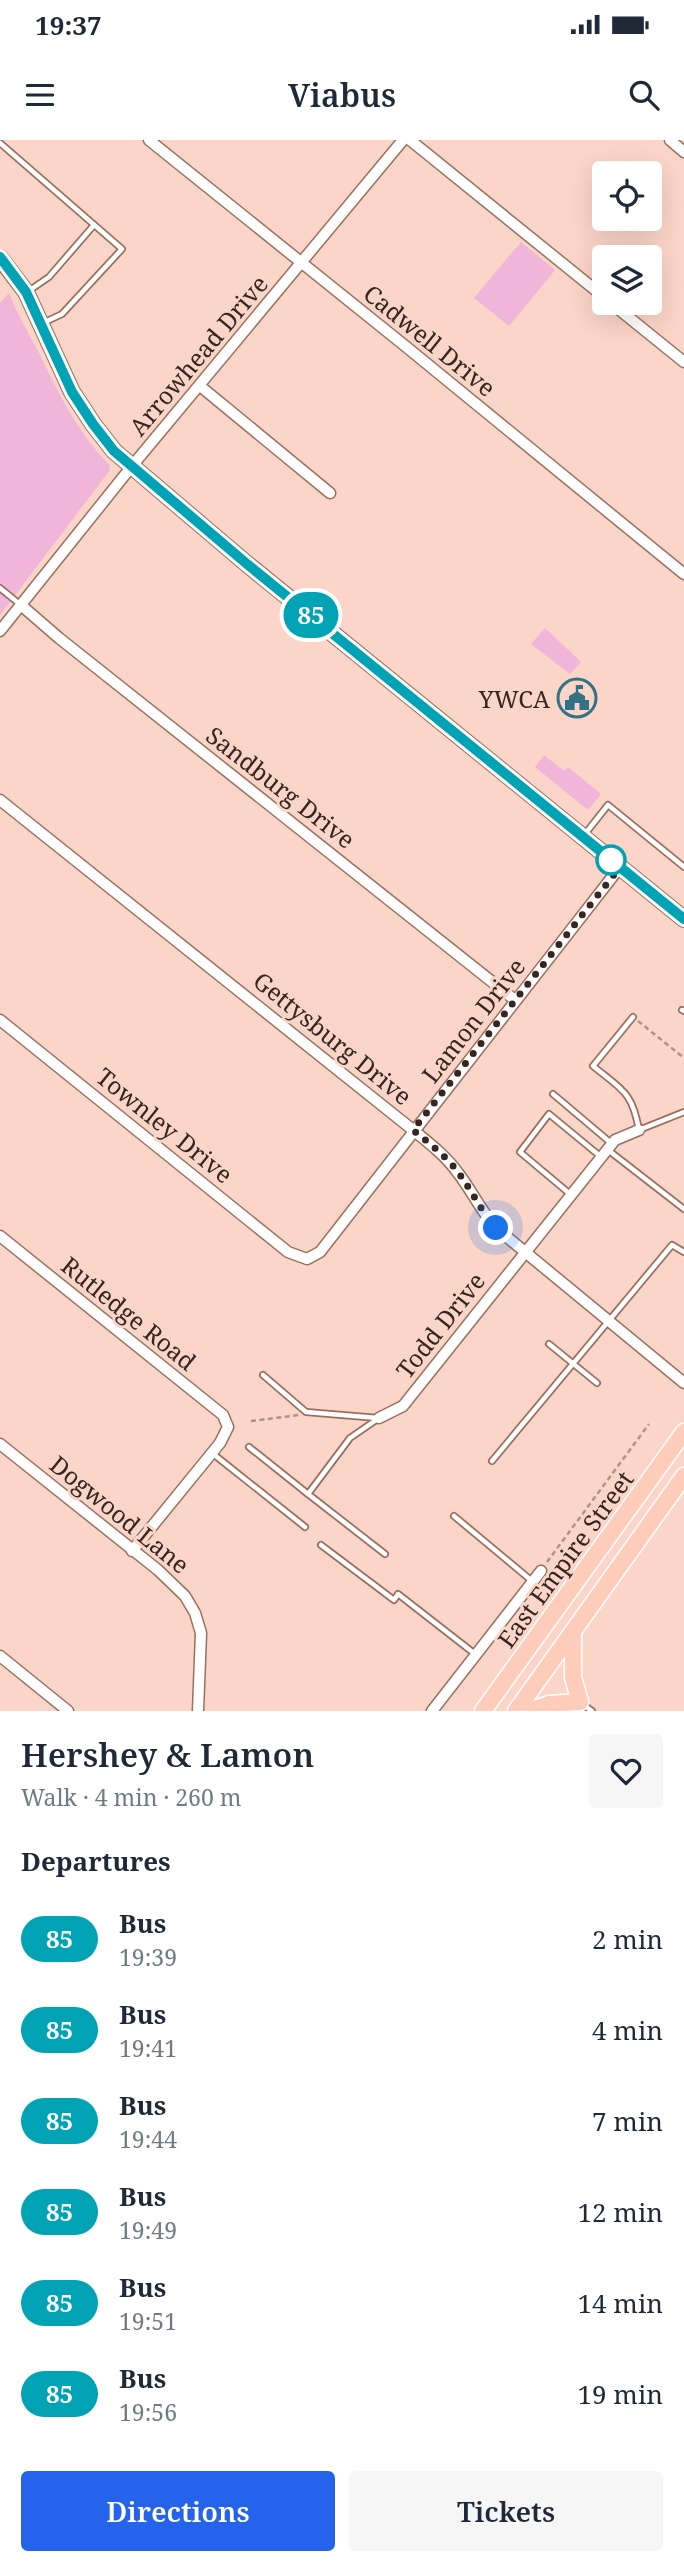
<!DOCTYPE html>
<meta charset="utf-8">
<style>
body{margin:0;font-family:"Noto Serif",serif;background:#f6f6f7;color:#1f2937;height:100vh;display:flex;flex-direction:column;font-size:26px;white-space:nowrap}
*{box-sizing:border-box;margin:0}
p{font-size:23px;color:#747a83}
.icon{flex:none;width:38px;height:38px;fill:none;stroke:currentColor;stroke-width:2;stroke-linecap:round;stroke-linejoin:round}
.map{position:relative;height:1571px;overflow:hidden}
.side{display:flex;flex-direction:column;background:#fff;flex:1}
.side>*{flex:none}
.badge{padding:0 14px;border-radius:23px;font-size:24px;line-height:46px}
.controls{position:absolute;left:592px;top:21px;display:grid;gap:14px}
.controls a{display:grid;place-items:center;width:70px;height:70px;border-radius:7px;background:#fff;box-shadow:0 7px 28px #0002;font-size:35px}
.you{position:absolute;width:35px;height:35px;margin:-18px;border:5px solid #fff;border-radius:50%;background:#1a73e8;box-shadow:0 0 0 10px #1a73e833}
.map>.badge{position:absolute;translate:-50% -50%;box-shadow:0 0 0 4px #fff}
h2{padding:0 21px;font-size:26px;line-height:63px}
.round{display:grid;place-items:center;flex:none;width:74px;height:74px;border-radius:7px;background:#f6f6f7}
.headline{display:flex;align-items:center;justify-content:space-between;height:119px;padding:0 21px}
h1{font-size:33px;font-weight:600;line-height:52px}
.action{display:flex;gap:14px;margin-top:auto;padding:14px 21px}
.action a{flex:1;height:80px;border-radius:7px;background:#2563eb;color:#fff;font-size:28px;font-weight:600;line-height:80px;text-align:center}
.action a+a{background:#f6f6f7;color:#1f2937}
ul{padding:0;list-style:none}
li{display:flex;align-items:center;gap:21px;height:91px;padding:0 21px}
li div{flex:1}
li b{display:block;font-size:26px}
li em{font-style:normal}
li .badge{min-width:77px;font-weight:700;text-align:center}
.status{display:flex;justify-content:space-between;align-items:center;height:49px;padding:0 35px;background:#fff;direction:ltr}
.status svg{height:19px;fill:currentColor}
header{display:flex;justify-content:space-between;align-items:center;height:91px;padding:0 21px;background:#fff;font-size:32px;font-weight:600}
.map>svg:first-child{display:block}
</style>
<div class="status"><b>19:37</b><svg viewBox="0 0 49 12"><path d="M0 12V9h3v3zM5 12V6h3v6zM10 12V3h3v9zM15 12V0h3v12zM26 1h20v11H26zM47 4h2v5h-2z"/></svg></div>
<header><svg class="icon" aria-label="menu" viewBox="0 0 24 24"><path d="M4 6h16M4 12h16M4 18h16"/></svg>Viabus<svg class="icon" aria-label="search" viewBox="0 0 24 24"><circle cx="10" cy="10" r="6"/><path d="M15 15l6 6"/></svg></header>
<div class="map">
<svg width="684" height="1571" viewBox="0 0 684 1571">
<rect width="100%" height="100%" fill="#fbd5c7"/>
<g fill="#f0b5d9">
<path d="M 521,102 L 555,130 L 509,186 L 474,158 Z"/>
<path d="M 9,153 C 17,174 28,192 38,211 C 60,256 75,288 109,325 L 110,330 L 0,475 L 0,163 Z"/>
<path d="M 545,488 L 581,522 L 570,534 L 531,504 Z"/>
<path d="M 544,615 L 564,631 L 568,627 L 601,654 L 588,670 L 535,627 Z"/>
</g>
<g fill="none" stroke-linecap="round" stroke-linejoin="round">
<defs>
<g id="service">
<path d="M 0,3 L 122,109 L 62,174 L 43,183"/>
<path d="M 30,150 L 49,137 L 94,85"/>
<path d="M 0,448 L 22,466"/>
<path d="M 585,694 L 608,665 L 684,727"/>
<path d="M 682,870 L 684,871"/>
<path d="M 633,877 L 593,926 C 622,950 632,951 639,990 L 684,972"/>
<path d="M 553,954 L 611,1003"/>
<path d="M 608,1010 L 684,1069"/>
<path d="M 570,1054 L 520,1012 L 549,974 L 600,1016"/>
<path d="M 549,1204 L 597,1243"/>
<path d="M 263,1235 L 306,1272 L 378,1278"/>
<path d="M 249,1307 L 308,1354 L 350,1298 L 379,1278"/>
<path d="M 212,1313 L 305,1387"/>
<path d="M 492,1321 L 672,1105 L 684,1112"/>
<path d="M 308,1354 L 385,1414"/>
<path d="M 454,1376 L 532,1441"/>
<path d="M 321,1405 L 394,1460 L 398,1454 L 475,1514"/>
<path d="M 581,1563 L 592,1571"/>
</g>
<g id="minor">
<path d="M 149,0 L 404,205 L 684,434"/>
<path d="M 410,0 L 604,157"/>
<path d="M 670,0 L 684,12"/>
<path d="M 611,163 L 684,222"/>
<path d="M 200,246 L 330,353"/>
<path d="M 22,466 L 59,498 L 515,860"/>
<path d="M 0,491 L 132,326 L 403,0"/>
<path d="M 0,660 L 413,990 C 429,1003 446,1016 458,1033 C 472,1051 481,1071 496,1088 L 684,1243"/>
<path d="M 0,880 L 288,1112 L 307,1119 L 320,1112 L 620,727"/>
<path d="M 0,1096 L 223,1275 L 228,1287 L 220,1303 L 132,1411"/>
<path d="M 379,1278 L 403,1266 L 615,1000 L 639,990"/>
<path d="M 0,1304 L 158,1430 L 185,1456 L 195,1473 L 201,1493 L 198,1571"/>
<path d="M 0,1516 L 68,1571"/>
<path d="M 432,1571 L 541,1431"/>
</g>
<path id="secondary" d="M 0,118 L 26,152 L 72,252 L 93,284 L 114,311 L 247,424 L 684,779"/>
<g id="primary">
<path d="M 483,1571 L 684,1292"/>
<path d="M 516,1571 L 684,1336"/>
<path d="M 529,1571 L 549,1564 L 580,1562 L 573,1537 L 573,1493"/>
</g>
</defs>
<use href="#service" stroke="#997060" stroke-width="8"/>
<use href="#minor" stroke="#997060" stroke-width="13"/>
<use href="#secondary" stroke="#997060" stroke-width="18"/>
<use href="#primary" stroke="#fff" stroke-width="19"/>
<g stroke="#b09286" stroke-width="2.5" stroke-dasharray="5 3.5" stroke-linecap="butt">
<path d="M 638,881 L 684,918"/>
<path d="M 251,1281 L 299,1275"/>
<path d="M 547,1422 L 649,1284"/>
</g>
<use href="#service" stroke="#fff" stroke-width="4.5"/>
<use href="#minor" stroke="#fff" stroke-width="10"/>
<use href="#secondary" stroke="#ffe6dc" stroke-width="14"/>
<use href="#primary" stroke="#ffcdb9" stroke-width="16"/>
</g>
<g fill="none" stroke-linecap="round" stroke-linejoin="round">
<defs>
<path id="line" d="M 0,117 L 26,152 L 72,252 L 93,284 L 114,311 L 247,424 L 684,779"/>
</defs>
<use href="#line" stroke="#fff" stroke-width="16"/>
<use href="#line" stroke="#00a3b4" stroke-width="10"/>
<path stroke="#37261f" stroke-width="7" stroke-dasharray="0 12.6" d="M 496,1088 C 481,1071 472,1051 458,1032 C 446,1016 429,1003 413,990 L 620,727 L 611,720"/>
</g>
<defs>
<symbol id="civic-ring" viewBox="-11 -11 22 22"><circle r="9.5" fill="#fbd5c7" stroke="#327186" stroke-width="1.5"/><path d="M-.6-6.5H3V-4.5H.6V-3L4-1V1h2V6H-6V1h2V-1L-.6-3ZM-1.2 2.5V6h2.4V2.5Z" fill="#327186"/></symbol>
</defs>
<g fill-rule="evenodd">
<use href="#civic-ring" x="555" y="536" width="44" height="44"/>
</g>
<circle fill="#fff" stroke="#00a3b4" stroke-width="3.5" cx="611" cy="720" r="14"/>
<g text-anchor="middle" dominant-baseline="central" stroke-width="6" stroke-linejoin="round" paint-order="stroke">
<g font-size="24" fill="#37261f" stroke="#fbd5c7">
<text transform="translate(430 200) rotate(39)">Cadwell Drive</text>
<text transform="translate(198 215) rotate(-50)">Arrowhead Drive</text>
<text transform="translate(281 647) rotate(38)">Sandburg Drive</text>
<text transform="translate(473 880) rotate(-52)">Lamon Drive</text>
<text transform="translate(333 898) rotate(39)">Gettysburg Drive</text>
<text transform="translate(165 985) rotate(39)">Townley Drive</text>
<text transform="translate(129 1173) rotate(39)">Rutledge Road</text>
<text transform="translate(440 1185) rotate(-52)">Todd Drive</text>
<text transform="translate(120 1374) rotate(39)">Dogwood Lane</text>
<text transform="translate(565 1419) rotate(-54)">East Empire Street</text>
</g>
<g font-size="24" fill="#37261f" stroke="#fbd5c7" text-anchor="end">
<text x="550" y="558">YWCA</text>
</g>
</g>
</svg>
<div class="controls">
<a><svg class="icon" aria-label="locate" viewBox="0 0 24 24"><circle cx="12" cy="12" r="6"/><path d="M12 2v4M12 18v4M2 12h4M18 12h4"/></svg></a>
<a><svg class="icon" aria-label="layers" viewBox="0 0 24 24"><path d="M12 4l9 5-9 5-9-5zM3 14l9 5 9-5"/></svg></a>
</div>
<div class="you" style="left:496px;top:1088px"></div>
<b class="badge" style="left:311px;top:475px;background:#00a3b4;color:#fff">85</b>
</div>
<section class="side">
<div class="headline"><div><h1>Hershey &amp; Lamon</h1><p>Walk · 4 min · 260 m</p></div><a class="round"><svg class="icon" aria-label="heart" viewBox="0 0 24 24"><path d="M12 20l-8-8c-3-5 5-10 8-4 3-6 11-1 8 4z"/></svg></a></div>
<h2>Departures</h2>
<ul>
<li><span class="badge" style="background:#00a3b4;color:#fff">85</span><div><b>Bus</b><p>19:39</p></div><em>2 min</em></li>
<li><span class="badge" style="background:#00a3b4;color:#fff">85</span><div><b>Bus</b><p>19:41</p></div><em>4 min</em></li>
<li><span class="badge" style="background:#00a3b4;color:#fff">85</span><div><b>Bus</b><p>19:44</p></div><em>7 min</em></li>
<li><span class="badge" style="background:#00a3b4;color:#fff">85</span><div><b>Bus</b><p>19:49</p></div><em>12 min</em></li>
<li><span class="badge" style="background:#00a3b4;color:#fff">85</span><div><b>Bus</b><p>19:51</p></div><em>14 min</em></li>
<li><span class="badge" style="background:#00a3b4;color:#fff">85</span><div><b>Bus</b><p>19:56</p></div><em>19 min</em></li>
</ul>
<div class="action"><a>Directions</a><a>Tickets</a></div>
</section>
